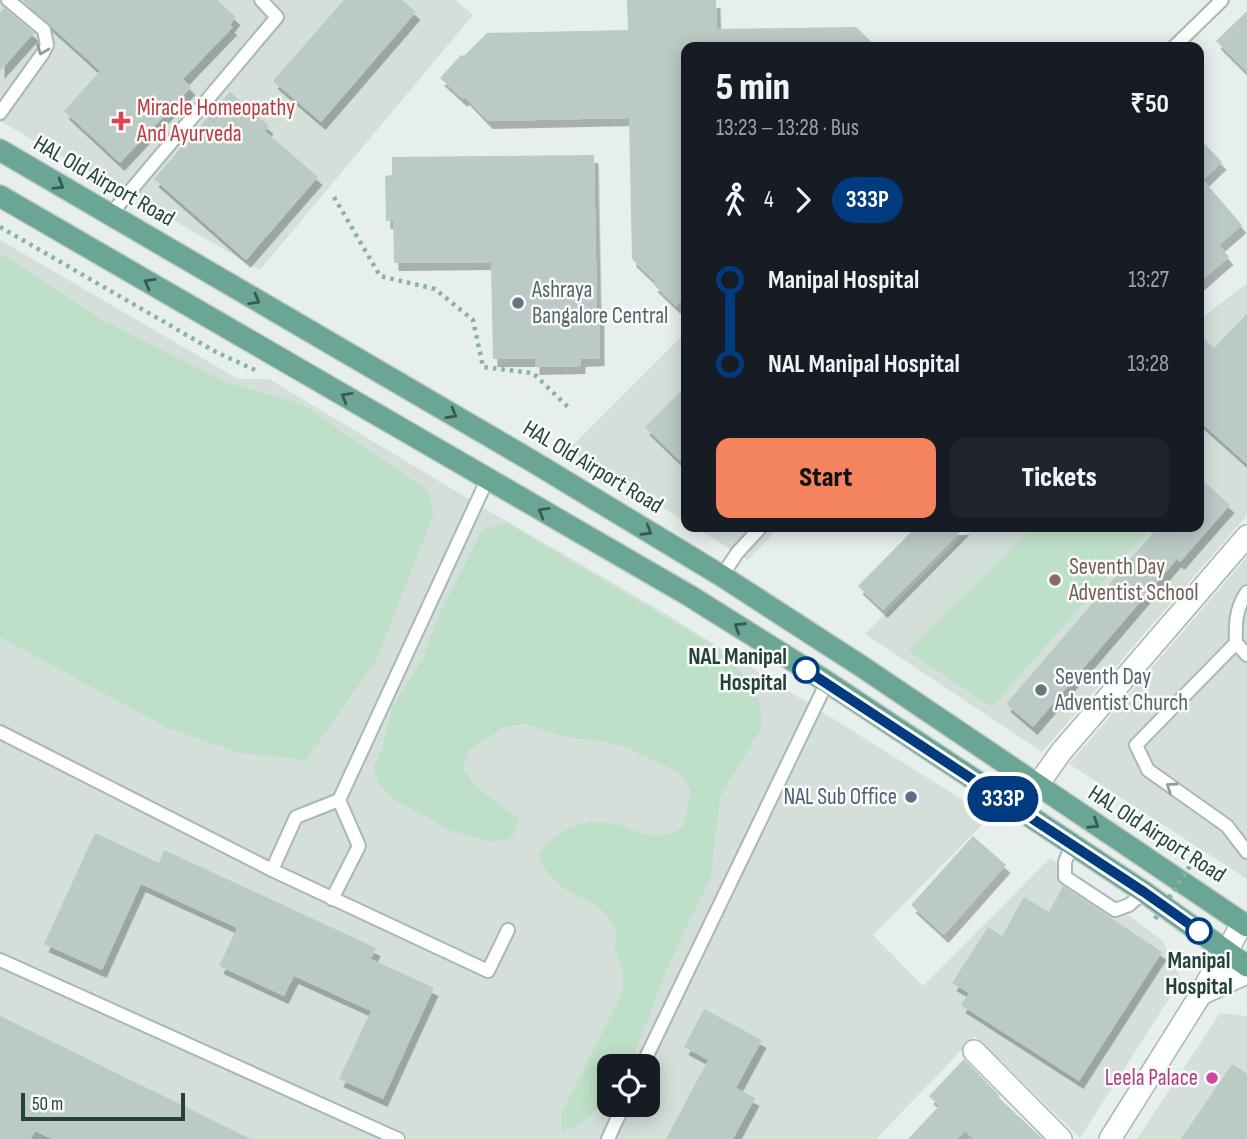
<!DOCTYPE html>
<meta charset="utf-8">
<style>
body{margin:0;font-family:"Sofia Sans Condensed",sans-serif;background:#20242c;color:#f1f3f6;height:100vh;display:flex;flex-direction:column;font-size:26px;white-space:nowrap}
*{box-sizing:border-box;margin:0}
p{font-size:23px;color:#9ea1a6}
.icon{flex:none;width:38px;height:38px;fill:none;stroke:currentColor;stroke-width:2;stroke-linecap:round;stroke-linejoin:round}
.map{position:relative;flex:1;overflow:hidden}
.drawer{position:absolute;left:681px;top:42px;width:523px;height:490px;display:flex;flex-direction:column;background:#171b24;border-radius:14px;box-shadow:0 4px 18px #0003}
.drawer>*{flex:none}
.badge{padding:0 14px;border-radius:23px;font-size:24px;line-height:46px}
.tools{position:absolute;left:597px;top:1054px;display:grid;gap:14px}
.tools a{display:grid;place-items:center;width:63px;height:63px;border-radius:14px;background:#171b24;box-shadow:0 4px 18px #0003;font-size:35px}
.scale{position:absolute;left:21px;bottom:18px;width:164px;box-sizing:border-box;padding-left:7px;border:4px solid #24423a;border-top:0;font-size:19px;line-height:24px;white-space:nowrap;color:#24423a;-webkit-text-stroke:5px #f7fbf9;paint-order:stroke}
.map>.badge{position:absolute;translate:-50% -50%;box-shadow:0 0 0 4px #fff}
.legs{display:flex;align-items:center;gap:10px;height:77px;padding:0 35px;font-size:23px}
.legs p{margin-inline-start:auto}
.overview{display:flex;align-items:center;justify-content:space-between;height:119px;padding:0 35px}
h1{font-size:38px;font-weight:800;line-height:52px}
.action{display:flex;gap:14px;margin-top:auto;padding:14px 35px}
.action a{flex:1;height:80px;border-radius:14px;background:#f4845f;color:#111;font-size:28px;font-weight:800;line-height:80px;text-align:center}
.action a+a{background:#20242c;color:#f1f3f6}
ul{padding:0 35px;list-style:none}
li{display:flex;align-items:center;gap:24px;height:84px;font-size:26px}
li i{display:grid;place-items:center;width:10px;height:100%;margin:0 9px;background:currentColor}
li i::after{content:'';width:18px;height:18px;margin:-9px;border:5px solid;border-radius:50%;background:#171b24}
li p{margin-inline-start:auto}
li:first-child i{background:linear-gradient(#0000 50%,currentColor 0)}
li:last-child i{background:linear-gradient(currentColor 50%,#0000 0)}
.map>svg:first-child{display:block}
</style>
<div class="map">
<svg width="1247" height="1139" viewBox="0 0 1247 1139">
<defs>
<filter id="shadow"><feDropShadow dx="4.5" dy="8" stdDeviation="0" flood-color="#0004"/></filter>
</defs>
<rect width="100%" height="100%" fill="#e6efeb"/>
<g fill="#d4dfda" fill-rule="evenodd">
<path d="M 0,0 L 456,0 L 473,15 L 260,270 L 0,121 Z"/>
<path d="M 0,240 L 238,379 L 269,379 L 477,504 L 666,614 L 990,817 L 873,935 L 923,986 L 1050,858 L 1163,941 L 1181,980 L 1080,1138 L 975,1036 L 876,1139 L 0,1139 ZM 609,1066 L 648,1066 L 648,1104 L 609,1104 Z"/>
<path d="M 1247,283 L 1247,515 L 1042,752 L 865,634 L 972,527 L 1199,527 L 1199,320 Z"/>
<path d="M 686,332 L 686,522 L 568,450 Z"/>
<path d="M 694,527 L 780,527 L 748,560 Z"/>
<path d="M 1247,557 L 1247,879 L 1069,764 Z"/>
<path d="M 1220,1013 L 1247,1016 L 1247,1139 L 1137,1139 Z"/>
</g>
<g fill="#bfe0c8">
<path d="M 0,253 L 101,319 L 225,382 L 302,404 L 427,490 L 434,513 L 377,659 L 306,760 L 240,753 L 167,728 L 0,637 Z"/>
<path d="M 507,523 L 714,646 L 729,659 L 755,689 L 761,708 L 761,729 L 720,797 L 711,876 L 667,969 L 632,1061 L 629,1066 L 609,1066 L 609,1097 L 581,1124 L 562,1132 L 562,1112 L 617,1004 C 626,980 625,971 614,948 C 617,942 617,939 616,932 C 609,903 579,901 559,885 C 548,875 543,866 538,853 C 558,832 579,818 610,823 C 642,828 647,845 682,828 L 691,791 L 680,773 L 628,748 L 607,742 L 565,737 L 525,724 L 505,727 L 470,749 L 463,767 L 473,784 L 519,820 L 512,838 L 493,842 L 452,831 L 396,801 L 381,787 L 373,768 L 382,749 L 392,708 L 423,658 L 436,621 L 483,529 Z"/>
<path d="M 1033,527 L 1151,527 L 992,707 L 908,651 Z"/>
</g>
<g fill="#bbcac4" filter="url(#shadow)">
<path d="M 22,0 L 217,0 L 236,17 L 230,25 L 233,27 L 183,79 L 191,87 L 120,163 L 64,111 L 100,71 Z"/>
<path d="M 344,0 L 402,0 L 416,12 L 321,122 L 273,81 Z"/>
<path d="M 627,0 L 716,0 L 717,29 L 856,27 L 877,47 L 686,47 L 686,296 L 676,306 L 653,284 L 656,282 L 632,259 L 629,118 L 488,121 L 465,97 L 463,99 L 440,78 L 461,55 L 464,56 L 487,33 L 628,30 Z"/>
<path d="M 4,8 L 34,33 L 0,71 L 0,13 Z"/>
<path d="M 1247,11 L 1247,72 L 1216,41 Z"/>
<path d="M 230,92 L 269,126 L 265,131 L 318,177 L 246,260 L 154,179 Z"/>
<path d="M 1199,138 L 1222,162 L 1203,180 L 1242,225 L 1219,245 L 1229,257 L 1199,283 Z"/>
<path d="M 594,155 L 597,309 L 600,309 L 600,358 L 581,359 L 581,366 L 535,367 L 535,359 L 493,359 L 491,262 L 394,263 L 393,221 L 386,221 L 385,176 L 392,175 L 392,157 Z"/>
<path d="M 1247,314 L 1247,464 L 1199,421 L 1199,334 L 1214,348 Z"/>
<path d="M 686,386 L 686,467 L 645,427 Z"/>
<path d="M 1199,477 L 1230,505 L 1180,562 L 1177,559 L 1033,727 L 1006,704 L 1158,527 L 1199,527 Z"/>
<path d="M 916,527 L 965,527 L 883,610 L 858,586 Z"/>
<path d="M 95,833 L 159,863 L 164,850 L 376,948 L 371,959 L 434,988 L 383,1099 L 339,1079 L 371,1011 L 294,976 L 284,996 L 219,966 L 237,928 L 141,884 L 102,970 L 44,944 Z"/>
<path d="M 973,836 L 1006,865 L 944,935 L 911,905 Z"/>
<path d="M 1063,886 L 1162,952 L 1079,1081 L 961,1005 L 969,993 L 952,983 L 988,927 L 1002,936 L 1024,897 L 1049,912 Z"/>
<path d="M 704,1009 L 762,1040 L 736,1088 L 755,1098 L 733,1139 L 666,1139 L 708,1060 L 684,1047 Z"/>
<path d="M 0,1016 L 251,1139 L 52,1139 L 35,1131 L 31,1139 L 0,1139 Z"/>
<path d="M 964,1059 L 1000,1096 L 998,1097 L 1043,1139 L 974,1139 L 965,1131 L 957,1139 L 908,1139 L 939,1106 L 929,1096 Z"/>
<path d="M 1232,1064 L 1247,1074 L 1247,1139 L 1181,1139 Z"/>
</g>
<g fill="none" stroke-linecap="round" stroke-linejoin="round">
<defs>
<g id="service">
<path d="M 1174,47 L 1222,0"/>
<path d="M 0,113 L 43,53 L 47,45 L 44,30 L 8,0"/>
<path d="M 110,215 L 277,17 L 261,0"/>
<path d="M 722,576 L 737,553 L 761,527"/>
<path d="M 1236,643 C 1235,623 1236,608 1247,592"/>
<path d="M 1247,655 L 1236,643 L 1136,745 L 1148,770 L 1227,826 L 1247,852"/>
<path d="M 0,732 L 272,870 L 488,971 L 508,930"/>
<path d="M 1072,845 L 1065,862 L 1065,877 L 1115,910 L 1129,905 L 1144,892"/>
<path d="M 272,870 L 296,817 L 339,800 L 487,480"/>
<path d="M 332,899 L 359,846 L 339,800"/>
<path d="M 0,960 L 398,1139"/>
<path d="M 642,1066 L 827,682"/>
<path d="M 608,1139 L 624,1104"/>
</g>
<g id="minor">
<path d="M 1037,786 L 1061,752 L 1247,536"/>
<path d="M 974,1051 L 1061,1139"/>
</g>
<g id="tertiary">
<path d="M 1201,994 L 1247,973"/>
<path d="M 1110,1139 L 1201,994 C 1212,968 1232,949 1241,923"/>
</g>
<g id="primary">
<path d="M 0,150 L 532,461 L 722,576 L 861,666 L 1247,926"/>
<path d="M 0,196 L 690,596 L 827,682 L 1144,892 L 1247,966"/>
</g>
</defs>
<use href="#service" stroke="#a8b8b2" stroke-width="16"/>
<use href="#minor" stroke="#a8b8b2" stroke-width="24"/>
<use href="#tertiary" stroke="#a8b8b2" stroke-width="24"/>
<use href="#primary" stroke="#c2cac8" stroke-width="24"/>
<g stroke="#86b3a5" stroke-width="4.5" stroke-dasharray="3.5 5" stroke-linecap="butt">
<path d="M 334,197 L 380,276 L 435,289 L 473,320 L 483,367 L 533,373 L 571,410"/>
<path d="M 0,227 L 216,352 L 255,370"/>
</g>
<use href="#service" stroke="#fff" stroke-width="12"/>
<use href="#minor" stroke="#fff" stroke-width="21"/>
<use href="#tertiary" stroke="#fff" stroke-width="21"/>
<use href="#primary" stroke="#6aa596" stroke-width="21"/>
<path stroke="#86b3a5" stroke-width="4.5" stroke-dasharray="3.5 5" stroke-linecap="butt" d="M 1155,919 L 1194,860"/>
</g>
<defs><path id="oneway-chevron" d="M-2-3.5L2.5 0L-2 3.5" fill="none" stroke-width="1.6" stroke-linecap="round" stroke-linejoin="round" transform="scale(1.75)"/></defs>
<g stroke="#92a09c">
<use href="#oneway-chevron" transform="translate(42 50) rotate(112)"/>
<use href="#oneway-chevron" transform="translate(1171 787) rotate(-145)"/>
</g>
<g stroke="#365b51">
<use href="#oneway-chevron" transform="translate(59 185) rotate(31)"/>
<use href="#oneway-chevron" transform="translate(149 283) rotate(-150)"/>
<use href="#oneway-chevron" transform="translate(255 300) rotate(30)"/>
<use href="#oneway-chevron" transform="translate(346 397) rotate(-150)"/>
<use href="#oneway-chevron" transform="translate(452 414) rotate(30)"/>
<use href="#oneway-chevron" transform="translate(543 512) rotate(-150)"/>
<use href="#oneway-chevron" transform="translate(647 531) rotate(31)"/>
<use href="#oneway-chevron" transform="translate(739 627) rotate(-147)"/>
<use href="#oneway-chevron" transform="translate(1094 824) rotate(33)"/>
</g>
<g fill="none" stroke-linecap="round" stroke-linejoin="round">
<defs>
<path id="line-1" d="M 806,670 L 1144,892 L 1199,931"/>
</defs>
<use href="#line-1" stroke="#fff" stroke-width="16"/>
<use href="#line-1" stroke="#003b80" stroke-width="10"/>
</g>
<path fill="#e0444e" stroke="#f7fbf9" stroke-width="2.5" d="M117.5 110.5h7v7h7v7h-7v7h-7v-7h-7v-7h7z"/>
<g fill="#6b7280" stroke="#f7fbf9" stroke-width="2.5">
<circle cx="518" cy="303" r="7"/>
<circle cx="1041" cy="690" r="7"/>
</g>
<circle fill="#8d6e63" stroke="#f7fbf9" stroke-width="2.5" cx="1055" cy="580" r="7"/>
<g fill="#fff" stroke="#003b80" stroke-width="3.5">
<circle cx="806" cy="670" r="12"/>
<circle cx="1199" cy="931" r="12"/>
</g>
<circle fill="#5c6f8a" stroke="#f7fbf9" stroke-width="2.5" cx="911" cy="797" r="7"/>
<circle fill="#d1479c" stroke="#f7fbf9" stroke-width="2.5" cx="1212" cy="1078" r="7"/>
<g text-anchor="middle" dominant-baseline="central" stroke-width="5" stroke-linejoin="round" paint-order="stroke">
<g font-size="23" fill="#be3a42" stroke="#f7fbf9" text-anchor="start">
<text x="137" y="108">Miracle Homeopathy<tspan x="137" dy="26">And Ayurveda</tspan></text>
</g>
<g font-size="23" fill="#24423a" stroke="#f7fbf9">
<text transform="translate(104 181) rotate(30)">HAL Old Airport Road</text>
<text transform="translate(593 467) rotate(31)">HAL Old Airport Road</text>
<text transform="translate(1157 834) rotate(33)">HAL Old Airport Road</text>
</g>
<g font-size="23" fill="#5b616d" stroke="#f7fbf9" text-anchor="start">
<text x="532" y="290">Ashraya<tspan x="532" dy="26">Bangalore Central</tspan></text>
<text x="1055" y="677">Seventh Day<tspan x="1055" dy="26">Adventist Church</tspan></text>
</g>
<g font-size="23" fill="#785e54" stroke="#f7fbf9" text-anchor="start">
<text x="1069" y="567">Seventh Day<tspan x="1069" dy="26">Adventist School</tspan></text>
</g>
<g font-size="23" font-weight="bold" fill="#24423a" stroke="#f7fbf9" text-anchor="end">
<text x="787" y="657">NAL Manipal<tspan x="787" dy="26">Hospital</tspan></text>
<text x="1199" y="961" text-anchor="middle">Manipal<tspan x="1199" dy="26">Hospital</tspan></text>
</g>
<g font-size="23" fill="#4e5e75" stroke="#f7fbf9" text-anchor="end">
<text x="897" y="797">NAL Sub Office</text>
</g>
<g font-size="23" fill="#b23c85" stroke="#f7fbf9" text-anchor="end">
<text x="1198" y="1078">Leela Palace</text>
</g>
</g>
</svg>
<div class="tools">
<a><svg class="icon" aria-label="locate" viewBox="0 0 24 24"><circle cx="12" cy="12" r="6"/><path d="M12 2v4M12 18v4M2 12h4M18 12h4"/></svg></a>
</div>
<div class="scale">50 m</div>
<b class="badge" style="left:1003px;top:799px;background:#003b80;color:#fff">333P</b>
<section class="drawer">
<div class="overview"><div><h1>5 min</h1><p>13:23 – 13:28 · Bus</p></div><b>₹50</b></div>
<div class="legs"><svg class="icon" aria-label="walk" viewBox="0 0 24 24"><circle cx="13" cy="4" r="2"/><path d="M13 8l-2 6 4 7M11 14l-3 7M7 12l3-4h3l4 4"/></svg>4<svg class="icon" aria-label="forward" viewBox="0 0 24 24"><path d="M9 5l7 7-7 7"/></svg><b class="badge" style="background:#003b80;color:#fff">333P</b></div>
<ul>
<li><i style="color:#003b80"></i><b>Manipal Hospital</b><p>13:27</p></li>
<li><i style="color:#003b80"></i><b>NAL Manipal Hospital</b><p>13:28</p></li>
</ul>
<div class="action"><a>Start</a><a>Tickets</a></div>
</section>
</div>
